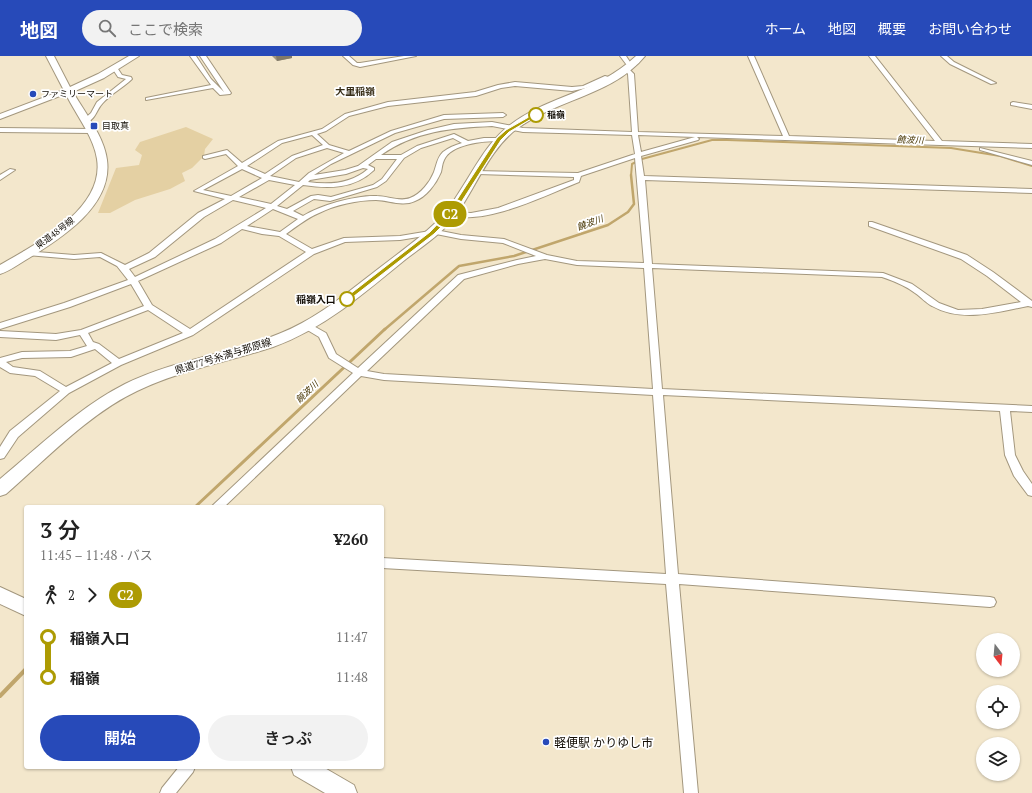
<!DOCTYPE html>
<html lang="ja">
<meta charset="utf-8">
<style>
body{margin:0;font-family:"PT Serif","Noto Sans JP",serif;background:#f2f2f2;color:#222;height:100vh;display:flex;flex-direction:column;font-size:15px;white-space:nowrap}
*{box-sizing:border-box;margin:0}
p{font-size:13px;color:#767676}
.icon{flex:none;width:22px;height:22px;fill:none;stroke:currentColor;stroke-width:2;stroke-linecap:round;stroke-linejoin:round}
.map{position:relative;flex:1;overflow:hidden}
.panel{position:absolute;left:24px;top:449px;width:360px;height:264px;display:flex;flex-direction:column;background:#fff;border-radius:4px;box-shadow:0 1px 3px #0004}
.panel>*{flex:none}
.badge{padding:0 8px;border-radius:13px;font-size:14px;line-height:26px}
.needle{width:26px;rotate:164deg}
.fabs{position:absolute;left:976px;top:577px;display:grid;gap:8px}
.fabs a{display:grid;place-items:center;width:44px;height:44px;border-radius:50%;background:#fff;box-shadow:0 1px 3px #0004;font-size:20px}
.map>.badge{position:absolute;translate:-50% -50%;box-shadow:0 0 0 2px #fff}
.legs{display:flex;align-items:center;gap:6px;height:44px;padding:0 16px;font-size:13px}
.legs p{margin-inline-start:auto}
.overview{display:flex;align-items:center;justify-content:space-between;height:68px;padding:0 16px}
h1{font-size:22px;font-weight:600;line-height:30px}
.action{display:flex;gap:8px;margin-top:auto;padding:8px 16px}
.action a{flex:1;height:46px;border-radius:24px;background:#274ab9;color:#fff;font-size:16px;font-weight:600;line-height:46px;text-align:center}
.action a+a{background:#f2f2f2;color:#222}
ul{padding:0 16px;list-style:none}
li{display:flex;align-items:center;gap:14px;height:40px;font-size:15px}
li i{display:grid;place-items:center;width:6px;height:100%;margin:0 5px;background:currentColor}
li i::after{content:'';width:10px;height:10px;margin:-5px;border:3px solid;border-radius:50%;background:#fff}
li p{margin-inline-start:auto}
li:first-child i{background:linear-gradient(#0000 50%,currentColor 0)}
li:last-child i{background:linear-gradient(currentColor 50%,#0000 0)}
header{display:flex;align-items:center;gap:24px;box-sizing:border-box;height:56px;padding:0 20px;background:#274ab9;color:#fff}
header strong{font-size:19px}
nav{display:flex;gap:22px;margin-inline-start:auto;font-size:14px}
.search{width:280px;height:36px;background:#f2f2f2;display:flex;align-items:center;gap:10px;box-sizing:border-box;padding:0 14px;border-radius:22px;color:#767676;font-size:15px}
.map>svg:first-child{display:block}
</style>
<header>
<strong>地図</strong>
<div class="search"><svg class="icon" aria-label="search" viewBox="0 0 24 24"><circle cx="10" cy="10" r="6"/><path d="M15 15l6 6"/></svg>ここで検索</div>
<nav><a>ホーム</a><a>地図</a><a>概要</a><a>お問い合わせ</a></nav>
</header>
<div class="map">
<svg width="1032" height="737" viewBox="0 0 1032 737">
<rect width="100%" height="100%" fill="#f3e7cc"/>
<path fill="#e4d0a3" d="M 186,71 L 213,83 L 205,93 L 204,100 L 192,112 L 182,117 L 185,125 L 170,133 L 135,144 L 110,157 L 98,157 L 116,112 L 139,109 L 142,99 L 135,94 L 140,86 Z"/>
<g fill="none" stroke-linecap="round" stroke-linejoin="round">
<path stroke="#c0a66c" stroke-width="2" d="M 631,120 L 632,108 L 642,103 L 712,84 L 727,84 L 951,92 L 1000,100 L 1032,110"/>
<path stroke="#c0a66c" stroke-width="2.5" d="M 384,274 L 459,210 L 514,200 L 608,169 L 628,156 L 634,148 L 631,119"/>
<path stroke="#c0a66c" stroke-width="3" d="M 195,451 L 385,273"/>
<path stroke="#c0a66c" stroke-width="4" d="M 0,640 L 26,613"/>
<defs>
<g id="minor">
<path d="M 190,0 L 196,0 L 211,23 L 224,36 L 200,0 L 206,0 L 231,37 L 230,38 L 220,39 L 213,32 L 146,44 L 146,42 L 211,29 Z"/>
<path d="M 343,0 L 349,0 L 357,7 L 360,7 L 404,0 L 416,0 L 360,11 L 353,9 Z"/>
<path d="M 620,0 L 626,0 L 630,6 L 636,9 L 633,11 L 626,8 Z"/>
<path d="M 748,0 L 754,0 L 789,80 L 935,85 L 869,0 L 875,0 L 942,85 L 1032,88 L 1032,92 L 697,81 L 699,83 L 698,84 L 641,100 L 644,120 L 1032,133 L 1032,137 L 645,124 L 652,208 L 883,217 L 912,228 L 939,247 L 958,254 L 982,253 L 1021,246 L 987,220 L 961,203 L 869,170 L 869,166 L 872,166 L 967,199 L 993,216 L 1032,245 L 1032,251 L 1028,250 C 997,256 962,267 932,250 C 926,247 921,241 915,237 C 906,230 894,225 882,221 L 652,212 L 662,333 L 1032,350 L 1032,356 L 1010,355 L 1015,399 L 1023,415 L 1032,428 L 1032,440 L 1028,439 L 1014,420 L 1005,399 L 1000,355 L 663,339 L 678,518 L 990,541 L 994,542 L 996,546 L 994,550 L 990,551 L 679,528 L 698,737 L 684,737 L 666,528 L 382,512 L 382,502 L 666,518 L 653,339 L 384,324 L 361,320 L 224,451 L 211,451 L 353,317 L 329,302 L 319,281 L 304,272 L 303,270 L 304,268 L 310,268 L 326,277 L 336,298 L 358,312 L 458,219 L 517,204 L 536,200 L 503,187 L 461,183 L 436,178 L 400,184 L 345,186 L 314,198 L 193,279 L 121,309 L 69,337 L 18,381 L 4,402 L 0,403 L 0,391 L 10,375 L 60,335 L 35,320 L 10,317 L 0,311 L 0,302 L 22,296 L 70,295 L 87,290 L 80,279 L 56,284 L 0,281 L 0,275 L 56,278 L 81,274 L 144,250 L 131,228 L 70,251 L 0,273 L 0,267 L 64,247 L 128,224 L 117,210 L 100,201 L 74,203 L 27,199 L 23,197 L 24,195 L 74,199 L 101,197 L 125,209 L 149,197 L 198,157 L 225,143 L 194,135 L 238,110 L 226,98 L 205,103 L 203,102 L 203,100 L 227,94 L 242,107 L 278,85 L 322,73 L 345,58 L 388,46 L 475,36 L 498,29 L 515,26 L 572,31 L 583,30 L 605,20 L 615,23 L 612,25 L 606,24 L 586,32 L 572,35 L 515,30 L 501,32 L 476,40 L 388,50 L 349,60 L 326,75 L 317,78 L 329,89 L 349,95 L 391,75 L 444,59 L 503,57 L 506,59 L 503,61 L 444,63 L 395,77 L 331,108 L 314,119 L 345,114 L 358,110 L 392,86 L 428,74 L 454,68 L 492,66 L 523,72 L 632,76 L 628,18 L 625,14 L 628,12 L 634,18 L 638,76 L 783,80 ZM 492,70 L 523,76 L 632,79 L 635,98 L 578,117 L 476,115 L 475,116 L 478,118 L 574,121 L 574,124 L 498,152 L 471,157 L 451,156 L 447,158 L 448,160 C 490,168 541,141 579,126 L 581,120 L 635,102 L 644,207 L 577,205 L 547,199 L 504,183 L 461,179 L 436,174 L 400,180 L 344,182 L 312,193 L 286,178 C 297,170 307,162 319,157 C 335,149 358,144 376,144 C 388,144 402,151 415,145 C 426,141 436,128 441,116 C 442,112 442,108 444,104 C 451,88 483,85 499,85 L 502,83 L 501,82 L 484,82 L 468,85 L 454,78 L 417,90 L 401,99 L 381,99 C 415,75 451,72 492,70 ZM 312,79 L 323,89 L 292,100 L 265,118 L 247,110 L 282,87 ZM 638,79 L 695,81 L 641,96 ZM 453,82 L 462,87 C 455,89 448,92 443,96 C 437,102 437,108 434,116 C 430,126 421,138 410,142 C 400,146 387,140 377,140 C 356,139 321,149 303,160 L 293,155 L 314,143 L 330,145 L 377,131 L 386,125 L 404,102 L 421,92 ZM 327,92 L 344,97 L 309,117 L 299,126 L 270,120 L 296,102 ZM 376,103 L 397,103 L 382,123 L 373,129 L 331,141 L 318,139 L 311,140 L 287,153 L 277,150 L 303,129 C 329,133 354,133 374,114 L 374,112 L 368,109 ZM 363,112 L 368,113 C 351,128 329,129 308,126 L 310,124 L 346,118 ZM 242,113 L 262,122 L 231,140 L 203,134 ZM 269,124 L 295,129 L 271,148 L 239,141 ZM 233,144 L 266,152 L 215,183 L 135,221 L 129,213 L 155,201 L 204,161 ZM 273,153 L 298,163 L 280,176 L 247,170 ZM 242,173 L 262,178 L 279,180 L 306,196 L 190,273 L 152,249 L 138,225 L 221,187 ZM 545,203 L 577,209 L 644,212 L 653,333 L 384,318 L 367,315 L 464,223 L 518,208 ZM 148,254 L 183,277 L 119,303 L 99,288 L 93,286 L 88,277 ZM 95,293 L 112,307 L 66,331 L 40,315 L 13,311 L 6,306 L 22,302 L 71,301 Z"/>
<path d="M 941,0 L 947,0 L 954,6 L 996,27 L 991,28 L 950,8 Z"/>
<path d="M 113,11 L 118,13 L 122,19 L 131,21 L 132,23 C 123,32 110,38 102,48 C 96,54 95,67 83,66 L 83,64 L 91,57 L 97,46 L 126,23 L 118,21 L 114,15 L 110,13 Z"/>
<path d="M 1013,46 L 1032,49 L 1032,53 L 1011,49 L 1011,47 Z"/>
<path d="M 0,72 L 91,73 L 94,75 L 91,77 L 0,76 Z"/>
<path d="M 980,92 L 1032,105 L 1032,109 L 980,94 Z"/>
<path d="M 10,113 L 15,114 L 0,124 L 0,119 Z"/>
<path d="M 179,711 L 195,711 L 193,716 L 176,737 L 160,737 L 162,732 Z"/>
</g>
<path id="tertiary" d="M 66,33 L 72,33 L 73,35 L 0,63 L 0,58 Z"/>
<g id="secondary">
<path d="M 46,0 L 54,0 L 70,31 L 98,18 L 129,0 L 139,0 L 104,22 L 73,36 C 85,57 104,80 107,104 C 113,149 63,181 29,202 C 20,207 10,215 0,218 L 0,209 C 36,188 105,153 97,103 C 94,83 80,64 70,46 C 62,31 54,15 46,0 Z"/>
<path d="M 0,531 L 26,543 L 26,560 L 0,548 Z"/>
<path d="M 291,711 L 323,711 L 354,729 L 357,737 L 325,737 L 294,719 Z"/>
</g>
<path id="primary" d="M 636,0 L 645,0 C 613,39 558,43 518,72 C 490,92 476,131 456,159 C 443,177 423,190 406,203 C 385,220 365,237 343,253 C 322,268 298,282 273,291 C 228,306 181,314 137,335 C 90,357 45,404 6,438 L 0,440 L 0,423 C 40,390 78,352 125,328 C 181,300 247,297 302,267 C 331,251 356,230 382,210 C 404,193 427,177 445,157 C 450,152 454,144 458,138 C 474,114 487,86 510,69 C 549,39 597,37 636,0 Z"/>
</defs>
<use href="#minor" stroke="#a3977e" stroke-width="2"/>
<use href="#tertiary" stroke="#a3977e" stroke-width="2"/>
<use href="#secondary" stroke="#a3977e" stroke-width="2"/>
<use href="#primary" stroke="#a3977e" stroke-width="2"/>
<use href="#minor" fill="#fff" fill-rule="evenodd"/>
<use href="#tertiary" fill="#fff" fill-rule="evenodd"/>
<use href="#secondary" fill="#fff" fill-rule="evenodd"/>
<use href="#primary" fill="#fff" fill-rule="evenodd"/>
</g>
<path fill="#a09680" d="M 272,0 L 292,0 L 292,2 L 277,5 Z"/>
<path fill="#827a68" d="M 276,0 L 292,0 L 292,2 L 277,5 Z"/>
<path fill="#ad9b03" stroke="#fff" d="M 534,58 L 538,59 L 509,76 L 501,84 L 453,159 L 434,178 L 349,244 L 345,244 L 345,242 L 430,176 L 449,156 L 497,82 L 506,74 Z"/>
<g fill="#274ab9" stroke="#fff" stroke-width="1.5">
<circle cx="33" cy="38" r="4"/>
<rect x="90" y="66" width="8" height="8" rx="2"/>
<circle cx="546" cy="686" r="4"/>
</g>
<g fill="#fff" stroke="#ad9b03" stroke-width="2">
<circle cx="536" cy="59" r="7"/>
<circle cx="347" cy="243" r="7"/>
</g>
<g text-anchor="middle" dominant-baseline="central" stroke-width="3.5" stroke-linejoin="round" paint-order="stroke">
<g font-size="9" fill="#120d05" stroke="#fff" text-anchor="start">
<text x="41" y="38">ファミリーマート</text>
<text x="102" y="70">目取真</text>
</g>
<g font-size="9" font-weight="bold" fill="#120d05" stroke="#fff" text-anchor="start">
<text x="547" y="59">稲嶺</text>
</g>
<g font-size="9" font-style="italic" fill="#483604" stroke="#fff">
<text transform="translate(910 84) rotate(2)">饒波川</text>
<text transform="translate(590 167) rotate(-20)">饒波川</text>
<text transform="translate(307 336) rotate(-43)">饒波川</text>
</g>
<g font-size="9" fill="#120d05" stroke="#fff">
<text transform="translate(55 177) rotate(-37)">県道48号線</text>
</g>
<g font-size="10" font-weight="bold" fill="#392f19" stroke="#fff">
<text x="355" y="35">大里稲嶺</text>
</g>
<g font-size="10" font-weight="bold" fill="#120d05" stroke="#fff" text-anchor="end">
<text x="336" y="243">稲嶺入口</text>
</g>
<g font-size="10" fill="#120d05" stroke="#fff">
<text transform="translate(223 300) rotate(-17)">県道77号糸満与那原線</text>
</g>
<g font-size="12" fill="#120d05" stroke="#fff" text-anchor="start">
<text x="554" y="686">軽便駅 かりゆし市</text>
</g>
</g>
</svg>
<div class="fabs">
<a><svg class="needle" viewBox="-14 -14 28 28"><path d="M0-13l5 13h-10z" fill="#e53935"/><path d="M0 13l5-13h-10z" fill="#767676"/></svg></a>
<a><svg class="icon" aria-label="locate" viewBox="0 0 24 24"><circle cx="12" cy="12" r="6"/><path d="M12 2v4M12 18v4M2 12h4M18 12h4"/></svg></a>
<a><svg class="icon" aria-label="layers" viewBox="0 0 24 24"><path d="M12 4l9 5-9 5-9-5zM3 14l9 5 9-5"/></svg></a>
</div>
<b class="badge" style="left:450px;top:158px;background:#ad9b03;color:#fff">C2</b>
<section class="panel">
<div class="overview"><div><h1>3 分</h1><p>11:45 – 11:48 · バス</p></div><b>¥260</b></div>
<div class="legs"><svg class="icon" aria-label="walk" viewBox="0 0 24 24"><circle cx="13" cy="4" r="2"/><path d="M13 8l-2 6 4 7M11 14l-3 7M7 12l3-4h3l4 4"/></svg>2<svg class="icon" aria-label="forward" viewBox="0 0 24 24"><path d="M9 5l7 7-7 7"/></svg><b class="badge" style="background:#ad9b03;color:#fff">C2</b></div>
<ul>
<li><i style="color:#ad9b03"></i><b>稲嶺入口</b><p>11:47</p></li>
<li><i style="color:#ad9b03"></i><b>稲嶺</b><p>11:48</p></li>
</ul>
<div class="action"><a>開始</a><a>きっぷ</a></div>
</section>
</div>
